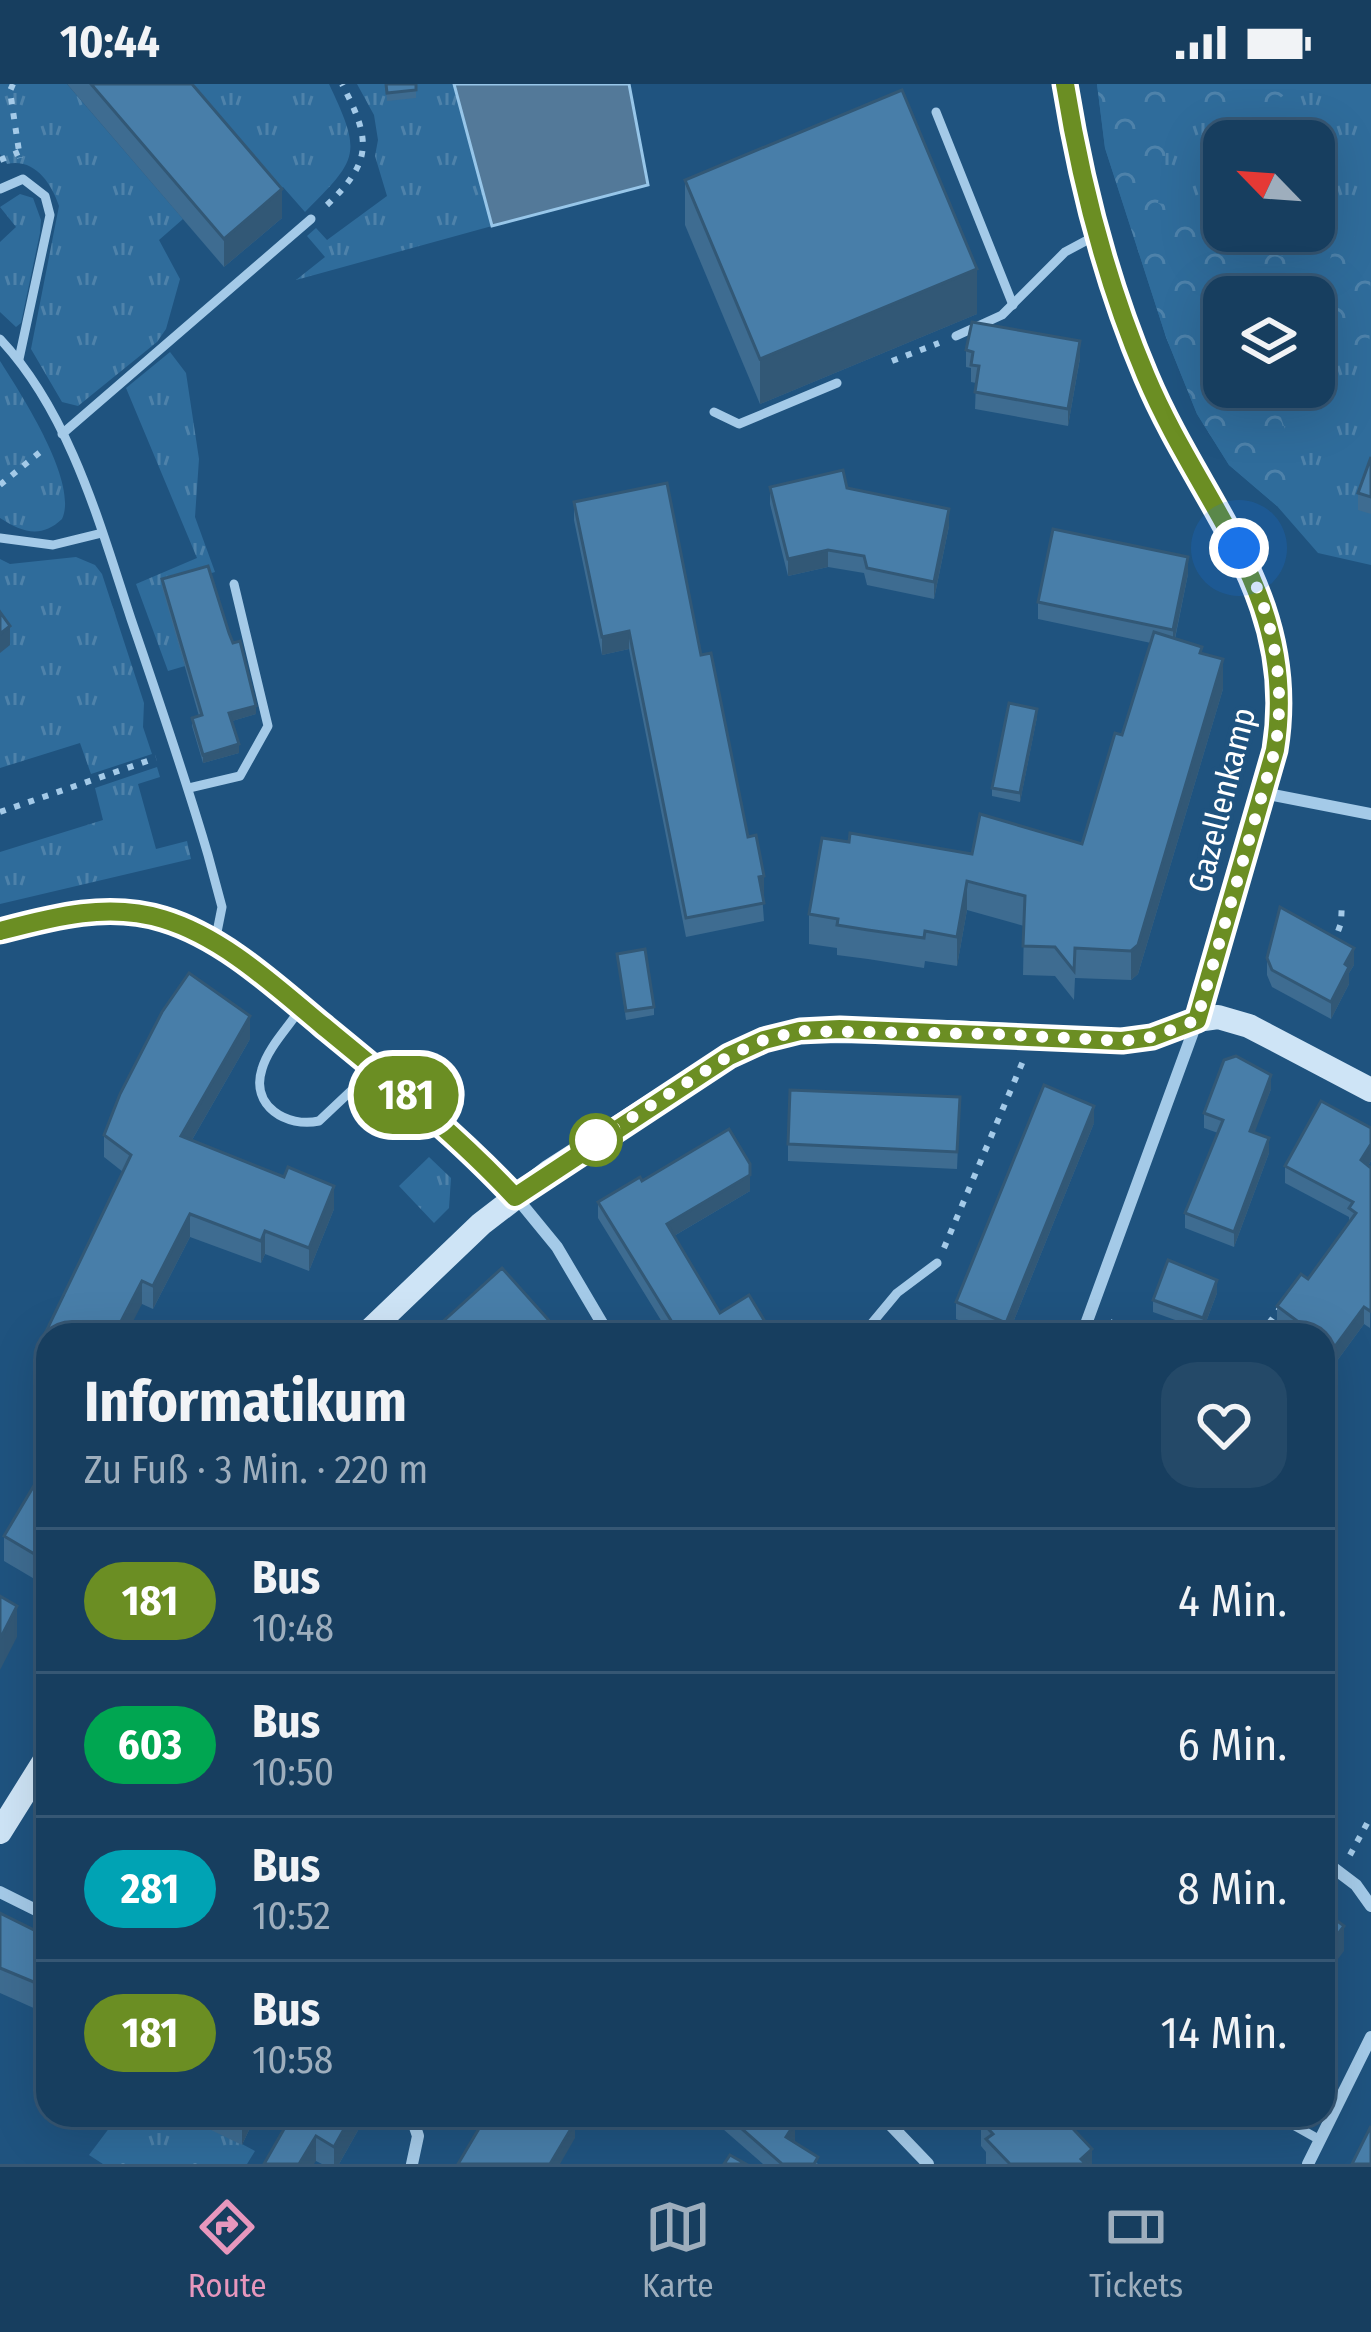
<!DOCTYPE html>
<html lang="de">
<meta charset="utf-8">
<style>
body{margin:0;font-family:"Fira Sans Condensed",sans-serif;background:#244968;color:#f1f3f6;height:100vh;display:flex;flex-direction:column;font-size:45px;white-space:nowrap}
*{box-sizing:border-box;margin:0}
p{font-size:39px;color:#9eaebd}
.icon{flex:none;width:66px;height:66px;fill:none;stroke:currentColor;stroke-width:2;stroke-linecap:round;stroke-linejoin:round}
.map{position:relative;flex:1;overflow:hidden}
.sheet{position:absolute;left:36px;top:1239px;width:1299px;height:804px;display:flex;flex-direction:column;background:#173e5f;border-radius:36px;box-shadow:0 12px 48px #0002,0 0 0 3px #365774}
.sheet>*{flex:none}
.badge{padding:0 24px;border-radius:39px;font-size:42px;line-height:78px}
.needle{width:78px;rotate:295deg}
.controls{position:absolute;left:1203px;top:36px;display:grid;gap:24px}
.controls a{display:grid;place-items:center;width:132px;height:132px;border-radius:24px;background:#173e5f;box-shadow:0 12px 48px #0002,0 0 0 3px #365774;font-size:60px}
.you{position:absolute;width:60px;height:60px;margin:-30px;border:9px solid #fff;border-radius:50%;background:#1a73e8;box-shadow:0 0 0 18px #1a73e833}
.map>.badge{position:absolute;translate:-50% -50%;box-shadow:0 0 0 6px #fff}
.round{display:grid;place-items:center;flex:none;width:126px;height:126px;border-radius:36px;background:#244968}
.headline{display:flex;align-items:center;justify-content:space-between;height:204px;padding:0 48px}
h1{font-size:57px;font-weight:700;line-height:90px}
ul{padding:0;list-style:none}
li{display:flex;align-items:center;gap:36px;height:144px;padding:0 48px;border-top:3px solid #365774}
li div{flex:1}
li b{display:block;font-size:45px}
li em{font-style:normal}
li .badge{min-width:132px;font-weight:700;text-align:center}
.status{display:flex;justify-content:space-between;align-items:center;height:84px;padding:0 60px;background:#173e5f;direction:ltr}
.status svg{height:33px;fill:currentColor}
.tabs{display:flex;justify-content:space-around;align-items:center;height:168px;border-top:3px solid #365774;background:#173e5f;font-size:33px;color:#9eaebd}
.tabs a{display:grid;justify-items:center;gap:6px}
.tabs .on{color:#e797bd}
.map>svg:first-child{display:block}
</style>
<div class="status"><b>10:44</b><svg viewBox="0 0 49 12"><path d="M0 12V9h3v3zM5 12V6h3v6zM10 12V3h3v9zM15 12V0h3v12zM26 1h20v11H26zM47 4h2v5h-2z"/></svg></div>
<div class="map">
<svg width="1371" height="2080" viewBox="0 0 1371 2080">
<defs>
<pattern id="grass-tufts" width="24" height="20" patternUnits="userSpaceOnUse" patternTransform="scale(3)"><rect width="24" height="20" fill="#2f6c9b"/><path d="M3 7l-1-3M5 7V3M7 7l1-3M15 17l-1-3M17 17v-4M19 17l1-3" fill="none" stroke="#4e82aa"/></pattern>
<pattern id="forest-crowns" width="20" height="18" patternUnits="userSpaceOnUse" patternTransform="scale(3)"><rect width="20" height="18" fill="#2f6c9b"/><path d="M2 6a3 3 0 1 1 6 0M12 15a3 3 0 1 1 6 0" fill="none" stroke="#4e82aa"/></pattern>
</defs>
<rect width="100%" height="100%" fill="#1f537f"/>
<g fill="url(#grass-tufts)" fill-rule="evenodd">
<path d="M 0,0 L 67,0 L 183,135 L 159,156 L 180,195 L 166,245 L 157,258 L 78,322 L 62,318 L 31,265 L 59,122 C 51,98 34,74 7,80 L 0,70 Z"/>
<path d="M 167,0 L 329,0 C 362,70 359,74 305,128 L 283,103 L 267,116 Z"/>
<path d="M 357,0 L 454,0 L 492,142 L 296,196 L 325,173 L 307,152 L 316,144 L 327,156 L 387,112 L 375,72 L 378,56 L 374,31 Z"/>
<path d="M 1097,0 L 1371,0 L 1371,481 L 1318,469 L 1277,422 L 1229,381 L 1197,330 L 1166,253 L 1105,64 ZM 1224,57 L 1314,57 L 1314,147 L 1224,147 ZM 1224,213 L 1314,213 L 1314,303 L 1224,303 Z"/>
<path d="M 20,110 L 33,114 L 41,136 L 40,149 L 21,239 L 16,243 L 0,228 L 0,158 L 16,143 L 0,123 Z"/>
<path d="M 170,268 L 186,289 L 199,375 L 195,433 L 215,488 L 163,503 L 185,582 L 168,587 L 136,500 L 197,474 L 126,304 Z"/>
<path d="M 0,277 C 21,310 79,399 62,435 C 41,455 22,448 0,434 Z"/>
<path d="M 76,473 L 95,481 L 102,490 L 144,619 L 143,643 L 152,670 L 91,690 L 80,659 L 0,684 L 0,475 L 10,480 Z"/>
<path d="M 157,683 L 160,693 L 138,700 L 156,765 L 187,757 L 191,775 L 0,820 L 0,768 L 103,736 L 95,704 Z"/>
<path d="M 429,1073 L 451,1094 L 449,1124 L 434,1139 L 399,1102 Z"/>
<path d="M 119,2031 L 256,2031 L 242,2060 L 255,2067 L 247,2080 L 103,2080 L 89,2071 Z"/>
</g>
<path fill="url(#forest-crowns)" d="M 1097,0 L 1298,0 L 1251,37 L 1173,23 L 1158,119 L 1224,131 L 1224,147 L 1248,147 L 1264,166 L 1325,189 L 1339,149 L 1371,157 L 1369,288 L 1314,239 L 1314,213 L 1224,213 L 1224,303 L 1270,303 L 1285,345 L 1296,400 L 1277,422 L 1229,381 L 1197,330 L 1166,253 L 1105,64 Z"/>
<path fill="#537999" stroke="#97c6e9" stroke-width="3" d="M 454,0 L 629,0 L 648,101 L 492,142 Z"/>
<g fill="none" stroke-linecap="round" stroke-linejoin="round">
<g stroke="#a4cae8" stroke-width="6" stroke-dasharray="6 9" stroke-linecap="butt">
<path d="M 13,0 L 10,7 L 20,74"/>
<path d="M 0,76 L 19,68"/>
<path d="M 327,121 C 373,77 371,56 342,0"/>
<path d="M 892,277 L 939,259"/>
<path d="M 0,401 L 45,364"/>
<path d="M 0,728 L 156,674"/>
<path d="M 1333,861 L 1341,839 L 1342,818"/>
<path d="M 944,1164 L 1023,977"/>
<path d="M 1110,1238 L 1140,1251"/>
<path d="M 1269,1239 L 1281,1223"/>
<path d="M 1350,1771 L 1371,1732"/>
</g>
<g stroke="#a4cae8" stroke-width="9">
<path d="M 936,28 L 1013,221"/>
<path d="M 0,105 L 23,95 L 45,112 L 50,131 L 19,275"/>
<path d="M 956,252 L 1002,231 L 1065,168 L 1093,153"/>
<path d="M 0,255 C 70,329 100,441 131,535 C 158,614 185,692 208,771 L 222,823 L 216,853"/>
<path d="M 714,328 L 739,340 L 837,299"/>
<path d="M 62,350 L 311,135"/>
<path d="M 0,454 L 53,461 L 102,449"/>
<path d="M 189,704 L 240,692 L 268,642 L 234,500"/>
<path d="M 298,928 C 286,946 268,964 262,985 C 250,1022 287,1044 319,1037 L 371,988"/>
<path d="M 862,1251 L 897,1209 L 937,1179"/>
<path d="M 1281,2034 L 1320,2056"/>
</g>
<g stroke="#a4cae8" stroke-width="12">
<path d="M 1263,709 L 1371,730"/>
<path d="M 516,1113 L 557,1163 L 609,1251"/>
<path d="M 1082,1251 L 1197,937"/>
<path d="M 1323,1776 L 1356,1801 L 1371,1822"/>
<path d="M 0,1808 L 48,1832"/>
<path d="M 411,2031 L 418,2052 L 412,2080"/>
<path d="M 881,2031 L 928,2080"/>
<path d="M 1308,2080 L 1371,1953"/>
</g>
<g stroke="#cee4f6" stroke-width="24">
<path d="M 1065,0 C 1081,99 1107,200 1146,292 C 1201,425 1301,511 1275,666 L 1197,936"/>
<path d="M 0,847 C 53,833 108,818 163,834 C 220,852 270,898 315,936 C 384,992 454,1048 515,1113"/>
<path d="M 365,1251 L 481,1140 L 550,1087 L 729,972 L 764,956 L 800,947 L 951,948 L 1122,957 L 1152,953 L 1197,936 L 1218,933 L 1249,942 L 1371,1006"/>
<path d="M 0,1748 L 48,1671"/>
</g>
</g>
<g fill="#3e6c91">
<path d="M 67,0 L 192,0 L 282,134 L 224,183 Z"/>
<path d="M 385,0 L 416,0 L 416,14 L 387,17 Z"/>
<path d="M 685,96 L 977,230 L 760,320 L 685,141 Z"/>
<path d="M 966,266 L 1080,274 L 1068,342 L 975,325 L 976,299 L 971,298 L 971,284 L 966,283 Z"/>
<path d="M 1371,373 L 1371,430 L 1358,426 L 1358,409 Z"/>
<path d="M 770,403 L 847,404 L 949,442 L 934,515 L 867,501 L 864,489 L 828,483 L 788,492 L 770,420 Z"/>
<path d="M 574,418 L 701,571 L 764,810 L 762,810 L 764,837 L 686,853 L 629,565 L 602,571 L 574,436 Z"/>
<path d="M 1188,490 L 1175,555 L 1202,570 L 1223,605 L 1138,890 L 1131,896 L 1075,894 L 1074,916 L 1055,892 L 1023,891 L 1024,842 L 967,826 L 957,882 L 925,877 L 924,884 L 868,875 L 837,871 L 837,864 L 809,860 L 809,830 L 849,758 L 972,770 L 1082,760 L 1122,651 L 1151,559 L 1038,535 L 1038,518 Z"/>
<path d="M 162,495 L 256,630 L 232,637 L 239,669 L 203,679 L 192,642 L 192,634 L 199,632 L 162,503 Z"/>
<path d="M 1037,633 L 1020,718 L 992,712 L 992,704 Z"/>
<path d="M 617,870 L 654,923 L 654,931 L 626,936 Z"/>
<path d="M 1267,874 L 1354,881 L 1349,889 L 1349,900 L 1331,935 L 1272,903 L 1267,891 Z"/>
<path d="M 250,955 L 192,1056 L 334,1125 L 309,1187 L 265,1170 L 261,1179 L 190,1153 L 153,1225 L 142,1220 L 48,1251 L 48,1287 L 40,1283 L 40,1260 L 123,1088 L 104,1073 L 104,1051 Z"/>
<path d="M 1271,1005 L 1254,1048 L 1269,1069 L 1234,1163 L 1185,1144 L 1185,1129 L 1218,1049 L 1204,1044 L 1204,1029 Z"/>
<path d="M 960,1013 L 957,1085 L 788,1077 L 788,1060 Z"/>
<path d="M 1094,1039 L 1008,1251 L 995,1251 L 956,1235 L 956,1218 Z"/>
<path d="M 1371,1044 L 1371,1077 L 1368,1082 L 1371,1084 L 1370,1244 L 1364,1240 L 1334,1281 L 1323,1273 L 1323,1251 L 1293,1251 L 1277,1239 L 1277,1222 L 1308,1195 L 1349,1138 L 1349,1133 L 1285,1099 L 1285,1082 Z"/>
<path d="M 642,1097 L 750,1107 L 674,1152 L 720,1229 L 773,1251 L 670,1251 L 598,1134 L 598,1118 Z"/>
<path d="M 1217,1209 L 1203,1246 L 1153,1228 L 1153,1216 Z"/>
<path d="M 48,1378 L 48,1503 L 4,1477 L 4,1452 Z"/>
<path d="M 48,1733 L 48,1769 L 46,1768 L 46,1736 Z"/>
<path d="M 0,1829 L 48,1853 L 48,1967 L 43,1965 L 43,1939 L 47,1930 L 0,1909 Z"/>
<path d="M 180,2031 L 256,2031 L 242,2061 Z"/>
<path d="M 292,2031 L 365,2031 L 365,2034 L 339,2080 L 322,2080 L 316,2077 Z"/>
<path d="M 707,2031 L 782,2031 L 795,2056 L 794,2058 L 818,2080 L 763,2080 Z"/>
<path d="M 972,2031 L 1066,2031 L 1066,2037 L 1092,2080 L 986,2080 L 986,2068 L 981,2062 L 981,2040 Z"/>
</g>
<g fill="#325876">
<path d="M 282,105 L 282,134 L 224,183 L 224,155 Z"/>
<path d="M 977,185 L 977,230 L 760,320 L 760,275 Z"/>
<path d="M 1080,257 L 1080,274 L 1068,342 L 1068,325 Z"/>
<path d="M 949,425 L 949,442 L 934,515 L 934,498 Z"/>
<path d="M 828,466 L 828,483 L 788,492 L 788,475 Z"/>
<path d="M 1188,473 L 1188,490 L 1173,563 L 1173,546 Z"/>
<path d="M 10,542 L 10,561 L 0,569 L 0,550 Z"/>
<path d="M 629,547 L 629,565 L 602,571 L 602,553 Z"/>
<path d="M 1223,575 L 1223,605 L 1138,890 L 1131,896 L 1131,867 Z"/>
<path d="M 256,622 L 256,630 L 229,638 L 229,629 Z"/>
<path d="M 1037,625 L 1037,633 L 1020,718 L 1020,709 Z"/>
<path d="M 239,660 L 239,669 L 203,679 L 203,671 Z"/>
<path d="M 764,792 L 764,810 L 759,811 L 759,793 Z"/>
<path d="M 967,797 L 967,826 L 957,882 L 957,853 Z"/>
<path d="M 1354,864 L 1354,881 L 1349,889 L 1349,900 L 1331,935 L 1331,918 L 1345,880 Z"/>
<path d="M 250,932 L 250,955 L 181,1075 L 181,1052 Z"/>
<path d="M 1271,991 L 1271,1005 L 1250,1061 L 1250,1047 Z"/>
<path d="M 1094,1022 L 1094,1039 L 1008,1251 L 1006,1251 L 1006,1239 Z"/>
<path d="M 1269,1054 L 1269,1069 L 1234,1163 L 1234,1148 Z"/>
<path d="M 1371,1060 L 1371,1077 L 1361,1093 L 1361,1076 Z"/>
<path d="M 750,1091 L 750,1107 L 667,1156 L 667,1140 Z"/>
<path d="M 334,1102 L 334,1125 L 309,1187 L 309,1164 Z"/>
<path d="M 190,1130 L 190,1153 L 153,1225 L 153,1202 Z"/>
<path d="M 265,1147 L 265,1170 L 261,1179 L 261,1157 Z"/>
<path d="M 1217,1196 L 1217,1209 L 1203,1246 L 1203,1234 Z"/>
<path d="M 142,1197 L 142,1220 L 126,1251 L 114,1251 Z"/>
<path d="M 1364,1223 L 1364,1240 L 1334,1281 L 1334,1264 Z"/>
<path d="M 17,1522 L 17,1553 L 0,1586 L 0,1555 Z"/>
<path d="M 1344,1842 L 1344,1867 L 1323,1895 L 1323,1870 Z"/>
<path d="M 244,2031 L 256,2031 L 242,2061 L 242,2035 Z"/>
<path d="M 352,2031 L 365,2031 L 365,2034 L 339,2080 L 334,2080 L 334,2063 Z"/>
<path d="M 575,2038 L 575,2054 L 560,2080 L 550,2080 Z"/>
<path d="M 795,2039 L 795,2056 L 786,2069 L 786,2053 Z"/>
<path d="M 316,2052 L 316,2077 L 314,2080 L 299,2080 Z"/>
<path d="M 1092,2065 L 1092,2080 L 1081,2080 L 1081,2075 Z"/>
</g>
<g fill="#487ea9" stroke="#325876" stroke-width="3">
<path d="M 91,0 L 192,0 L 282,105 L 224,155 Z"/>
<path d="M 386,0 L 416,0 L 416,6 L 387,9 Z"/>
<path d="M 902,6 L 977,185 L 760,275 L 685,96 Z"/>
<path d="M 972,238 L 1080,257 L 1068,325 L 975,308 L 979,282 L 971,281 L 973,268 L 966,266 Z"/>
<path d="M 1371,373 L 1371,413 L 1358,409 Z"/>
<path d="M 843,386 L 847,404 L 949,425 L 934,498 L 867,484 L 864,472 L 828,466 L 788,475 L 770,403 Z"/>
<path d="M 667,399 L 701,571 L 711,569 L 748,753 L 756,751 L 764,792 L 759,793 L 764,819 L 686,834 L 629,547 L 602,553 L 574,418 Z"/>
<path d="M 1053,445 L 1188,473 L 1173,546 L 1038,518 Z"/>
<path d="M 208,482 L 229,549 L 233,559 L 240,557 L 256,622 L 229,629 L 239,660 L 203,671 L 192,634 L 202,631 L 162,495 Z"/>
<path d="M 0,528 L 10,542 L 0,550 Z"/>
<path d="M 1154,548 L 1202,563 L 1200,569 L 1223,575 L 1138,861 L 1131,867 L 1075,864 L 1074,887 L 1055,863 L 1023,862 L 1025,812 L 967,797 L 957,853 L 925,847 L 924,854 L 868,846 L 837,841 L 838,835 L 809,830 L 822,754 L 849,758 L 850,749 L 972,770 L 980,730 L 1082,760 L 1115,649 L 1122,651 Z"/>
<path d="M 1009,619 L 1037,625 L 1020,709 L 992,704 Z"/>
<path d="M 1280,823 L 1354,864 L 1345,880 L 1349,883 L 1331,918 L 1272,886 L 1267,874 Z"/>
<path d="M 645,865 L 654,923 L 626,927 L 617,870 Z"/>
<path d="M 189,889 L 250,932 L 181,1052 L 284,1093 L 288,1083 L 334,1102 L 309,1164 L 265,1147 L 261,1157 L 190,1130 L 153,1202 L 142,1197 L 114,1251 L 48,1251 L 48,1264 L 40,1260 L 131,1071 L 104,1051 L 120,1010 L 162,928 Z"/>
<path d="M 1236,972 L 1271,991 L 1250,1047 L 1269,1054 L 1234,1148 L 1185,1129 L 1223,1036 L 1204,1029 L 1224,976 Z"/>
<path d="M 1044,1001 L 1094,1022 L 1006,1239 L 956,1218 Z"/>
<path d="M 790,1006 L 960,1013 L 957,1068 L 788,1060 Z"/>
<path d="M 1321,1017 L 1371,1044 L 1371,1060 L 1361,1076 L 1371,1084 L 1371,1225 L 1370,1227 L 1364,1223 L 1334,1264 L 1323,1256 L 1323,1251 L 1316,1251 L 1277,1222 L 1301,1190 L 1308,1195 L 1356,1129 L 1349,1124 L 1353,1118 L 1285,1082 Z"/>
<path d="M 729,1045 L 750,1080 L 750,1091 L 667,1140 L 720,1229 L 749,1211 L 773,1251 L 680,1251 L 598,1118 L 640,1093 L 642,1097 Z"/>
<path d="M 1168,1176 L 1217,1196 L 1203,1234 L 1153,1216 Z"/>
<path d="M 502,1184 L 562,1251 L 501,1251 L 493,1242 L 483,1251 L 428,1251 Z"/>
<path d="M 923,1240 L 937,1251 L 913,1251 Z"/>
<path d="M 1145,1245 L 1155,1251 L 1141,1251 Z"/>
<path d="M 48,1378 L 48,1478 L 4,1452 Z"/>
<path d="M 0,1512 L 17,1522 L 0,1555 Z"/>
<path d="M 1323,1826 L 1344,1842 L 1323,1870 Z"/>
<path d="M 0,1829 L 48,1853 L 48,1904 L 0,1884 Z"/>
<path d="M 292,2031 L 352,2031 L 334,2063 L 316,2052 L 299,2080 L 264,2080 Z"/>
<path d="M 487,2031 L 564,2031 L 575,2038 L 550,2080 L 458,2080 Z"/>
<path d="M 726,2031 L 782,2031 L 795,2039 L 786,2053 L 818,2073 L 814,2080 L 782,2080 Z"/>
<path d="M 987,2031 L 1060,2031 L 1092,2065 L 1081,2075 L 1086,2080 L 1010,2080 L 986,2055 L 993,2050 L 981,2037 Z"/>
<path d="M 1371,2042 L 1371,2080 L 1352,2080 Z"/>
<path d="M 730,2071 L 746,2080 L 724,2080 Z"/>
</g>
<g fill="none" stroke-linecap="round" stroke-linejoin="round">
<defs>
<path id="line" d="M 0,847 C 53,833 108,818 163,835 C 223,853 275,902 322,941 C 389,996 456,1050 515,1113 L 729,972 L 764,956 L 800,947 L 840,945 L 1122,957 L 1152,953 L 1197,936 L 1275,666 C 1300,513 1201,423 1146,292 C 1107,200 1081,99 1065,0"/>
</defs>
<use href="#line" stroke="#fff" stroke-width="27"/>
<use href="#line" stroke="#6b8e23" stroke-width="18"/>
<path stroke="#fff" stroke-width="12" stroke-dasharray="0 21.6" d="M 596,1056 L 729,972 L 764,956 L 800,947 L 992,950 L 1122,957 L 1152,953 L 1197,936 L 1275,666 C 1287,595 1272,528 1239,464"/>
</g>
<circle fill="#fff" stroke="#6b8e23" stroke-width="6" cx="596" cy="1056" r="24"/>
<g text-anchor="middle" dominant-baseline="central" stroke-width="9" stroke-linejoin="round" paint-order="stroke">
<g font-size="33" fill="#fff" stroke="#1f537f">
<text transform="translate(1222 716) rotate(-76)">Gazellenkamp</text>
</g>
</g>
</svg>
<div class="controls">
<a><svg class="needle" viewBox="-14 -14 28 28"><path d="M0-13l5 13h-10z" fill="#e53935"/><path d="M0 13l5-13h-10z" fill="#9eaebd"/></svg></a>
<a><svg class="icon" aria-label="layers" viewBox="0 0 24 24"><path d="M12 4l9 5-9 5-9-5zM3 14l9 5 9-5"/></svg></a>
</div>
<div class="you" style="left:1239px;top:464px"></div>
<b class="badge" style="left:406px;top:1011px;background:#6b8e23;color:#fff">181</b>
<section class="sheet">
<div class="headline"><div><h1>Informatikum</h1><p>Zu Fuß · 3 Min. · 220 m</p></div><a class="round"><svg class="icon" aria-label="heart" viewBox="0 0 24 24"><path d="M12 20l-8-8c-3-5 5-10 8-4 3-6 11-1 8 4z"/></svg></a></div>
<ul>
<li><span class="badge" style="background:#6b8e23;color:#fff">181</span><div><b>Bus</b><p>10:48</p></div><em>4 Min.</em></li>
<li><span class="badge" style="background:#00a651;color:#fff">603</span><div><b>Bus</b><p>10:50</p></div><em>6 Min.</em></li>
<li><span class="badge" style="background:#00a3b4;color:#fff">281</span><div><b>Bus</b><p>10:52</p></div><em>8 Min.</em></li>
<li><span class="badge" style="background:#6b8e23;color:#fff">181</span><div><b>Bus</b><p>10:58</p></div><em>14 Min.</em></li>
</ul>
</section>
</div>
<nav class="tabs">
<a class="on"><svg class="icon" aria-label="directions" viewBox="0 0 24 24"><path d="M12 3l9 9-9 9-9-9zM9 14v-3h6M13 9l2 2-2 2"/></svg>Route</a>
<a><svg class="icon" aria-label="map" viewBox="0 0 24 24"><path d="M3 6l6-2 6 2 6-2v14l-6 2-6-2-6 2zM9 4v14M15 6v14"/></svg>Karte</a>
<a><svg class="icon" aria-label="tickets" viewBox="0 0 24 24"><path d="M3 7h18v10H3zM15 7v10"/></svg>Tickets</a>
</nav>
